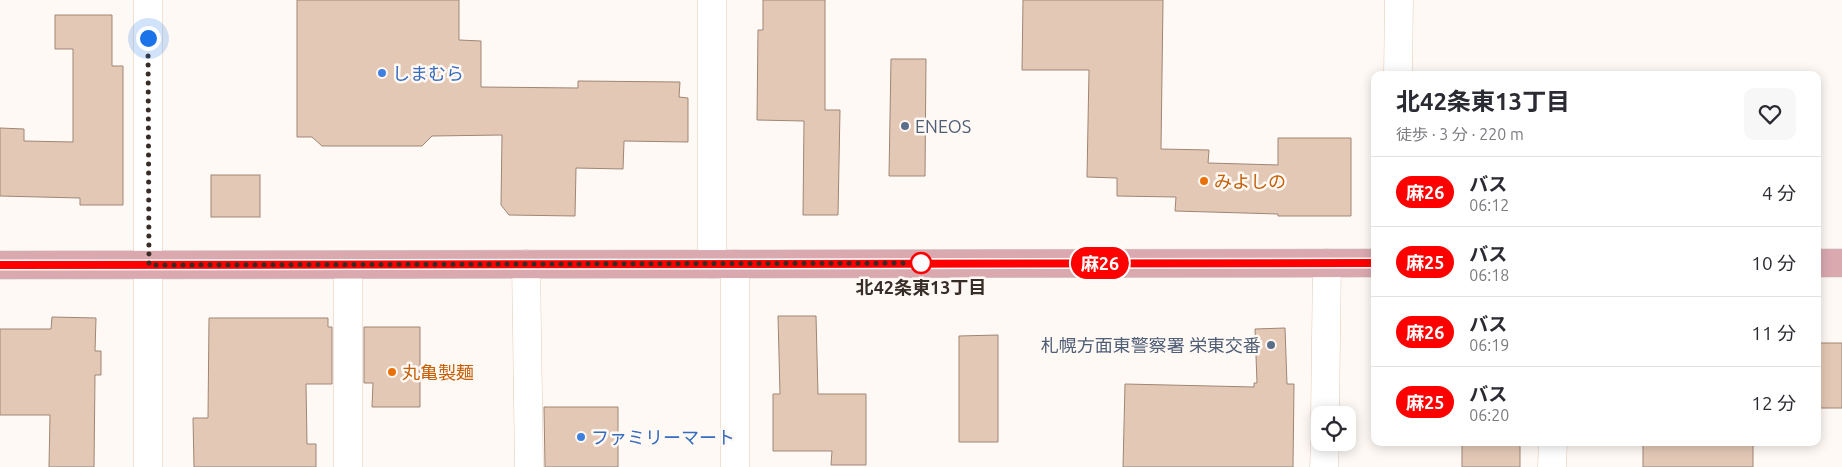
<!DOCTYPE html>
<html lang="ja">
<meta charset="utf-8">
<style>
body{margin:0;font-family:Ubuntu,"Noto Sans JP",sans-serif;background:#f7f7f7;color:#2b2b33;height:100vh;display:flex;flex-direction:column;font-size:19px;white-space:nowrap}
*{box-sizing:border-box;margin:0}
p{font-size:16px;color:#7c7c81}
.icon{flex:none;width:28px;height:28px;fill:none;stroke:currentColor;stroke-width:2;stroke-linecap:round;stroke-linejoin:round}
.map{position:relative;flex:1;overflow:hidden}
.side{position:absolute;left:1371px;top:71px;width:450px;height:375px;display:flex;flex-direction:column;background:#fff;border-radius:10px;box-shadow:0 2px 12px #0003}
.side>*{flex:none}
.badge{padding:0 10px;border-radius:16px;font-size:18px;line-height:32px}
.controls{position:absolute;left:1311px;top:406px;display:grid;gap:10px}
.controls a{display:grid;place-items:center;width:45px;height:45px;border-radius:10px;background:#fff;box-shadow:0 2px 12px #0003;font-size:25px}
.you{position:absolute;width:25px;height:25px;margin:-12px;border:4px solid #fff;border-radius:50%;background:#1a73e8;box-shadow:0 0 0 8px #1a73e833}
.map>.badge{position:absolute;translate:-50% -50%;box-shadow:0 0 0 2px #fff}
.round{display:grid;place-items:center;flex:none;width:52px;height:52px;border-radius:10px;background:#f7f7f7}
.head{display:flex;align-items:center;justify-content:space-between;height:85px;padding:0 25px}
h1{font-size:24px;font-weight:700;line-height:38px}
ul{padding:0;list-style:none}
li{display:flex;align-items:center;gap:15px;height:70px;padding:0 25px;border-top:1px solid #e1e1e2}
li div{flex:1}
li b{display:block;font-size:19px}
li em{font-style:normal}
li .badge{min-width:55px;font-weight:700;text-align:center}
.map>svg:first-child{display:block}
</style>
<div class="map">
<svg width="1842" height="467" viewBox="0 0 1842 467">
<rect width="100%" height="100%" fill="#fff9f5"/>
<g fill="#e3c8b5" stroke="#9f8674">
<path d="M 297,0 L 459,0 L 459,40 L 481,41 L 481,87 L 578,88 L 578,81 L 680,82 L 679,97 L 688,98 L 688,142 L 624,141 L 623,169 L 576,168 L 575,216 L 509,215 L 501,205 L 502,135 L 432,136 L 422,146 L 322,146 L 312,137 L 297,137 Z"/>
<path d="M 763,0 L 825,0 L 825,110 L 840,110 L 838,215 L 803,215 L 804,121 L 757,120 L 758,30 L 763,30 Z"/>
<path d="M 1023,0 L 1163,0 L 1161,149 L 1209,150 L 1208,163 L 1278,165 L 1278,138 L 1351,138 L 1351,216 L 1278,216 L 1278,214 L 1175,211 L 1176,197 L 1117,196 L 1117,178 L 1087,177 L 1089,70 L 1022,70 Z"/>
<path d="M 55,15 L 112,15 L 112,66 L 123,66 L 123,205 L 80,205 L 80,198 L 0,196 L 0,128 L 24,129 L 24,141 L 73,142 L 73,49 L 55,49 Z"/>
<path d="M 891,59 L 926,59 L 925,176 L 889,176 Z"/>
<rect x="211" y="175" width="49" height="42"/>
<path d="M 778,316 L 816,316 L 818,394 L 866,394 L 866,465 L 831,465 L 832,451 L 773,451 L 773,394 L 780,394 Z"/>
<path d="M 52,317 L 96,318 L 95,351 L 101,351 L 101,375 L 95,375 L 94,467 L 49,467 L 50,415 L 0,415 L 0,329 L 51,329 Z"/>
<path d="M 209,318 L 328,318 L 328,327 L 332,327 L 332,384 L 306,384 L 307,444 L 316,444 L 316,467 L 194,467 L 193,418 L 208,418 Z"/>
<path d="M 364,327 L 420,327 L 420,407 L 372,407 L 373,383 L 364,383 Z"/>
<path d="M 1285,328 L 1287,384 L 1294,384 L 1293,467 L 1123,467 L 1125,384 L 1254,387 L 1254,383 L 1257,383 L 1255,329 Z"/>
<path d="M 998,335 L 998,442 L 959,442 L 959,336 Z"/>
<rect x="1818" y="343" width="24" height="65"/>
<path d="M 544,407 L 618,407 L 618,467 L 545,467 Z"/>
<rect x="1462" y="442" width="58" height="25"/>
<rect x="1643" y="442" width="110" height="25"/>
</g>
<g fill="none" stroke-linecap="round" stroke-linejoin="round">
<defs>
<g id="minor">
<path d="M 148,0 L 148,467"/>
<path d="M 1398,75 L 1399,0"/>
<path d="M 526,264 L 529,467"/>
<path d="M 712,264 L 712,0"/>
<path d="M 735,264 L 735,467"/>
<path d="M 1325,415 L 1327,263"/>
<path d="M 348,467 L 348,265"/>
<path d="M 1324,467 L 1325,442"/>
<path d="M 1552,467 L 1553,442"/>
</g>
<g id="major">
<path d="M 1818,263 L 1842,263"/>
<path d="M 0,265 L 1375,263"/>
</g>
</defs>
<use href="#minor" stroke="#e4cab6" stroke-width="29"/>
<use href="#major" stroke="#d7d5d4" stroke-width="29"/>
<use href="#minor" stroke="#fff" stroke-width="28"/>
<use href="#major" stroke="#daa9b0" stroke-width="28"/>
</g>
<g fill="none" stroke-linecap="round" stroke-linejoin="round">
<defs>
<path id="line" d="M 0,265 L 1375,263"/>
</defs>
<use href="#line" stroke="#fff" stroke-width="11"/>
<use href="#line" stroke="#f00" stroke-width="8"/>
<path stroke="#382d26" stroke-width="5" stroke-dasharray="0 9" d="M 148,38 L 149,265 L 929,263 L 921,263"/>
</g>
<g fill="#3f7fe0" stroke="#fff9f5" stroke-width="2">
<circle cx="382" cy="73" r="5"/>
<circle cx="581" cy="437" r="5"/>
</g>
<g fill="#5c6f8a" stroke="#fff9f5" stroke-width="2">
<circle cx="905" cy="126" r="5"/>
<circle cx="1271" cy="345" r="5"/>
</g>
<g fill="#e8710a" stroke="#fff9f5" stroke-width="2">
<circle cx="1204" cy="181" r="5"/>
<circle cx="392" cy="372" r="5"/>
</g>
<circle fill="#fff" stroke="#f00" stroke-width="2.5" cx="921" cy="263" r="10"/>
<g text-anchor="middle" dominant-baseline="central" stroke-width="5" stroke-linejoin="round" paint-order="stroke">
<g font-size="18" fill="#366cbe" stroke="#fff9f5" text-anchor="start">
<text x="392" y="73">しまむら</text>
<text x="591" y="437">ファミリーマート</text>
</g>
<g font-size="18" fill="#4e5e75" stroke="#fff9f5" text-anchor="start">
<text x="915" y="126">ENEOS</text>
<text x="1261" y="345" text-anchor="end">札幌方面東警察署 栄東交番</text>
</g>
<g font-size="18" fill="#c56008" stroke="#fff9f5" text-anchor="start">
<text x="1214" y="181">みよしの</text>
<text x="402" y="372">丸亀製麺</text>
</g>
<g font-size="18" font-weight="bold" fill="#382d26" stroke="#fff9f5">
<text x="921" y="287">北42条東13丁目</text>
</g>
</g>
</svg>
<div class="controls">
<a><svg class="icon" aria-label="locate" viewBox="0 0 24 24"><circle cx="12" cy="12" r="6"/><path d="M12 2v4M12 18v4M2 12h4M18 12h4"/></svg></a>
</div>
<div class="you" style="left:148px;top:38px"></div>
<b class="badge" style="left:1100px;top:263px;background:#f00;color:#fff">麻26</b>
<section class="side">
<div class="head"><div><h1>北42条東13丁目</h1><p>徒歩 · 3 分 · 220 m</p></div><a class="round"><svg class="icon" aria-label="heart" viewBox="0 0 24 24"><path d="M12 20l-8-8c-3-5 5-10 8-4 3-6 11-1 8 4z"/></svg></a></div>
<ul>
<li><span class="badge" style="background:#f00;color:#fff">麻26</span><div><b>バス</b><p>06:12</p></div><em>4 分</em></li>
<li><span class="badge" style="background:#f00;color:#fff">麻25</span><div><b>バス</b><p>06:18</p></div><em>10 分</em></li>
<li><span class="badge" style="background:#f00;color:#fff">麻26</span><div><b>バス</b><p>06:19</p></div><em>11 分</em></li>
<li><span class="badge" style="background:#f00;color:#fff">麻25</span><div><b>バス</b><p>06:20</p></div><em>12 分</em></li>
</ul>
</section>
</div>
